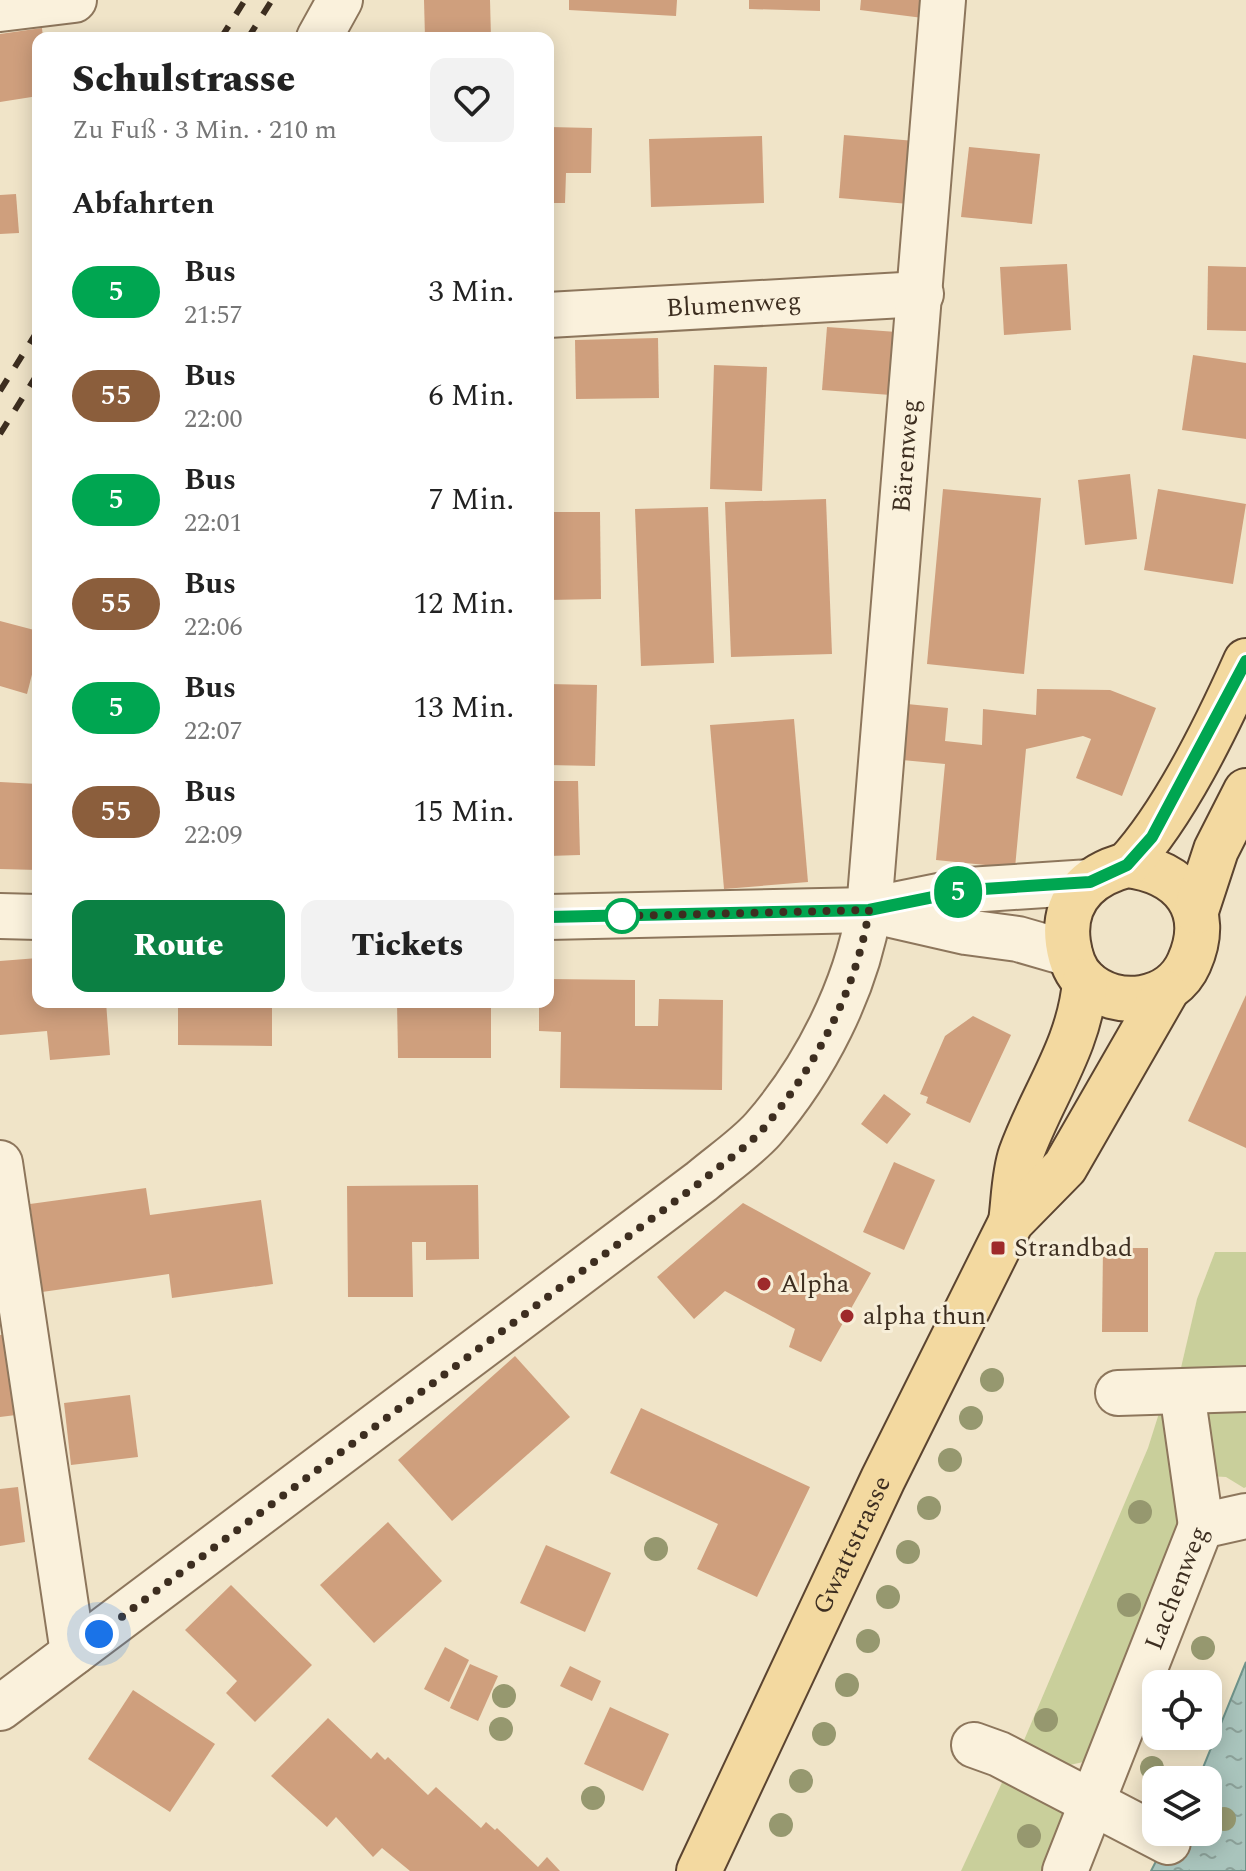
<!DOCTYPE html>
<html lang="de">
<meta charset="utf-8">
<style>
body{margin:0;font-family:Spectral,serif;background:#f2f2f2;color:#222;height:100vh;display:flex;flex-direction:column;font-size:30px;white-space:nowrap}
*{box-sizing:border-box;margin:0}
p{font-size:26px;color:#767676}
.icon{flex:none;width:44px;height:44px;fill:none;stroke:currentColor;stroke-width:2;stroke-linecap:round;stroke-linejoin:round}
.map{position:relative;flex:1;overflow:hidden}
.panel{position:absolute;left:32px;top:32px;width:522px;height:976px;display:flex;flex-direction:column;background:#fff;border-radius:16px;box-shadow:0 4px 20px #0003}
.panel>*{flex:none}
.badge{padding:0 16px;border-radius:26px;font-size:28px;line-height:52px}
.fabs{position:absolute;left:1142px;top:1670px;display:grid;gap:16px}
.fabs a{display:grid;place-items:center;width:80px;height:80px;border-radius:16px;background:#fff;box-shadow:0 4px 20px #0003;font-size:40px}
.you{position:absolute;width:40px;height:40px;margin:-20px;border:6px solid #fff;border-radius:50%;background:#1a73e8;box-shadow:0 0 0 12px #1a73e833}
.map>.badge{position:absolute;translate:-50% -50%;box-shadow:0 0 0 4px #fff}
h2{padding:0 40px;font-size:30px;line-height:72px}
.round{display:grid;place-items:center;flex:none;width:84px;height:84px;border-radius:16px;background:#f2f2f2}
.headline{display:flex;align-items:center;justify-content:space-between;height:136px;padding:0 40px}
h1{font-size:38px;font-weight:800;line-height:60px}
.cta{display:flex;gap:16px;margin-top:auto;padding:16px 40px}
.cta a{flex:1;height:92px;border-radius:16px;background:#0b8043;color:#fff;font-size:32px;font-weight:800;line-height:92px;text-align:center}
.cta a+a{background:#f2f2f2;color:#222}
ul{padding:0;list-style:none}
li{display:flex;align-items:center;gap:24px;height:104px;padding:0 40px}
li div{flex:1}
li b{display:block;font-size:30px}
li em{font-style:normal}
li .badge{min-width:88px;font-weight:700;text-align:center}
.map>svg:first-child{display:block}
</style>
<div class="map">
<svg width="1246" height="1871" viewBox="0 0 1246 1871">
<defs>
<pattern id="water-ripples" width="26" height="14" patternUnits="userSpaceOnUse" patternTransform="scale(2)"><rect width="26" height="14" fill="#a9c4bc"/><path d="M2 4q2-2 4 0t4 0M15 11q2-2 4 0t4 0" fill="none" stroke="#8ba098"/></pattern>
</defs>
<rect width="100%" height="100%" fill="#f0e4c8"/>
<g fill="#c9cf9b">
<path d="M 1215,1252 L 1246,1252 L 1246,1379 L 1180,1372 L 1197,1299 Z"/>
<path d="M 1246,1404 L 1246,1487 L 1244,1488 L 1226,1477 L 1208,1476 L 1192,1407 Z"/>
<path d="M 1165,1407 L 1190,1494 L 1088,1761 L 1065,1766 L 1022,1745 L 1148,1448 L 1160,1410 Z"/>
<path d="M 1006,1774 L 1076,1807 L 1050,1871 L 961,1871 Z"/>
</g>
<path fill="url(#water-ripples)" stroke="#6f938a" stroke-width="2" d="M 1246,1662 L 1246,1871 L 1151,1871 L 1171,1832 L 1208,1832 L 1208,1780 L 1198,1780 Z"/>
<g fill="#cf9f7d">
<path d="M 424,0 L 490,0 L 491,38 L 425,38 Z"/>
<path d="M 569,0 L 677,0 L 676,16 L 569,10 Z"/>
<path d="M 749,0 L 820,0 L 820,11 L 749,9 Z"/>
<path d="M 861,0 L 925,0 L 923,18 L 860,10 Z"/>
<path d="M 42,28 L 43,38 L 38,38 L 38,96 L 0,102 L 0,34 Z"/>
<path d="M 549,127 L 592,128 L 591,173 L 566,173 L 565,203 L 548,203 Z"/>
<path d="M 844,135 L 915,141 L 909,204 L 839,198 Z"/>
<path d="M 762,136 L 764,203 L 651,207 L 649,139 Z"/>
<path d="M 969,147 L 1040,154 L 1032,224 L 961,217 Z"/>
<path d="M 16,194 L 19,233 L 0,234 L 0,195 Z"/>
<path d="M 1067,264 L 1071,330 L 1004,335 L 1000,267 Z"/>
<path d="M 1208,266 L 1246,267 L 1246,331 L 1207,330 Z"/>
<path d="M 827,327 L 897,332 L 891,395 L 822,390 Z"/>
<path d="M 658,338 L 659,398 L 576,399 L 575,340 Z"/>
<path d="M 1193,355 L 1246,363 L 1246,439 L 1182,430 Z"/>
<path d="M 714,365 L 767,367 L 762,491 L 710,489 Z"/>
<path d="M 1130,474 L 1137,539 L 1085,545 L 1078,480 Z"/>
<path d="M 943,489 L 1041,498 L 1024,674 L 927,664 Z"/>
<path d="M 1158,489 L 1246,504 L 1233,584 L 1144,570 Z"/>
<path d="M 826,499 L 832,654 L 731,657 L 725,502 Z"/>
<path d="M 708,507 L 714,663 L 641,666 L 635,509 Z"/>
<path d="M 548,512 L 600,512 L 601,599 L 548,600 Z"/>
<path d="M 0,621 L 38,631 L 38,651 L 27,694 L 0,686 Z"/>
<path d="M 548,684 L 597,685 L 595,766 L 548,765 Z"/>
<path d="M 1037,689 L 1110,690 L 1156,708 L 1122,796 L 1076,778 L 1091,739 L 1083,736 L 1026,749 L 1015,868 L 936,860 L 945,764 L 902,760 L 907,704 L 948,708 L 945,741 L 982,745 L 983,709 L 1036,715 Z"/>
<path d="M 794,719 L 808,882 L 724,889 L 710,725 Z"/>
<path d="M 548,781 L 578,781 L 580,855 L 548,856 Z"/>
<path d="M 0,782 L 38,784 L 38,870 L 0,869 Z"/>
<path d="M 38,958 L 38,1002 L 106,1002 L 110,1055 L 50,1060 L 47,1031 L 0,1035 L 0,961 Z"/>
<path d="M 548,979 L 635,980 L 635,1026 L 658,1026 L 659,999 L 723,1000 L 722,1090 L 560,1088 L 561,1032 L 539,1031 L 539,1002 L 548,1002 Z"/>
<path d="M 1246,995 L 1246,1148 L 1188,1121 Z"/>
<path d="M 178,1002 L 272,1002 L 272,1046 L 178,1045 Z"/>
<path d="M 397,1002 L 491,1002 L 491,1058 L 398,1058 Z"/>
<path d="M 973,1016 L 1011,1035 L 970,1123 L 926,1103 L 928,1097 L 920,1094 L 945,1036 Z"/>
<path d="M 884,1094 L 911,1114 L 887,1144 L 861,1124 Z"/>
<path d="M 894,1162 L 935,1180 L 904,1250 L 863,1232 Z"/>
<path d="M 478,1185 L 479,1259 L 426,1260 L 426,1242 L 412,1242 L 413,1297 L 348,1297 L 347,1186 Z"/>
<path d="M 146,1188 L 150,1215 L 261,1200 L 273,1284 L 172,1298 L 169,1274 L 42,1292 L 30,1204 Z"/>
<path d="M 743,1203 L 871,1273 L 821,1362 L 789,1347 L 795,1329 L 725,1291 L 694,1319 L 657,1277 Z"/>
<path d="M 1103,1248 L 1148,1248 L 1148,1332 L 1102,1332 Z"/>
<path d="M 13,1333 L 24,1414 L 0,1417 L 0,1335 Z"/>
<path d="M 515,1356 L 570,1417 L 452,1521 L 398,1460 Z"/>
<path d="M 130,1395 L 138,1457 L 71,1465 L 64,1403 Z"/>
<path d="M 641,1408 L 810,1487 L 757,1597 L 697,1569 L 718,1524 L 610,1473 Z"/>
<path d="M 18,1487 L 25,1542 L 0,1546 L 0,1489 Z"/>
<path d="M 388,1522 L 442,1581 L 374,1643 L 320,1585 Z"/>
<path d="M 546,1545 L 611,1573 L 585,1632 L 520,1603 Z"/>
<path d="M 231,1585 L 312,1665 L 255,1722 L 226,1693 L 237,1681 L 185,1630 Z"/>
<path d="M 445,1647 L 469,1660 L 449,1702 L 424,1689 Z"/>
<path d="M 470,1664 L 498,1676 L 478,1721 L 450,1708 Z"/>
<path d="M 570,1666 L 601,1681 L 592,1701 L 560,1686 Z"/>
<path d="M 133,1690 L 215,1744 L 170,1812 L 88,1759 Z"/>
<path d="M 610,1707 L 669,1734 L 643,1791 L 584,1764 Z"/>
<path d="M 328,1718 L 371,1759 L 377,1752 L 385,1760 L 388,1757 L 428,1795 L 436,1787 L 481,1828 L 486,1822 L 495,1830 L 497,1828 L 538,1867 L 547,1857 L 560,1871 L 410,1871 L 382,1848 L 373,1857 L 336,1817 L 327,1827 L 271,1776 Z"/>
</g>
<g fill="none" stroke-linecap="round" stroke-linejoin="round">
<defs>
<g id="minor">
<path d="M 0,9 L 74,0"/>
<path d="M 319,38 L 340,0"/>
<path id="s1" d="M 548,315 L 921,294"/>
<path d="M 883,913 L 966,932 L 1018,939 L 1070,954"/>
<path d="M 0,916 L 38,917"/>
<path d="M 548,917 L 869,910 L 968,890 L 1090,882"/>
<path d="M 0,1163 L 73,1653"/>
<path d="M 1182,1392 L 1201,1526"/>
<path d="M 1118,1393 L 1246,1389"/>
<path id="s2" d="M 0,1708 L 702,1181 C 722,1164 746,1148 763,1129 C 815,1069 856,989 869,910 L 943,0"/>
<path d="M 974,1745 L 999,1754 L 1168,1842"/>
<path id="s3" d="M 1065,1871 L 1201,1526 L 1246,1516"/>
</g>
<g id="major">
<path d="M 1127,865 C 1182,872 1213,909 1189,963 C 1172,1002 1117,1011 1085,981 C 1075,972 1070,957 1068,943 C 1062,901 1088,875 1127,865 Z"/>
<path d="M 1127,865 C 1175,813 1217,726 1246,661"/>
<path d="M 1196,911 L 1216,850 L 1246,791"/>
<path d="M 1011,1222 C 1014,1201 1014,1174 1021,1154 C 1042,1095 1080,1046 1085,981"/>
<path id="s4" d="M 699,1871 L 883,1479 L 1011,1222 L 1065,1167 L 1165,993"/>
</g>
</defs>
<use href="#minor" stroke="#8d765c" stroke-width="48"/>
<use href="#major" stroke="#5b4430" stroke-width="48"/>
<use href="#minor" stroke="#faf1dc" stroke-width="44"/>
<use href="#major" stroke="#f3d9a0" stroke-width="44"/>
<g stroke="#3d2e20" stroke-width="6" stroke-dasharray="14 14" stroke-linecap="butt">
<path d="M 221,38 L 245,0"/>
<path d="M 248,38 L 272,0"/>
<path d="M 0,391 L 38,330"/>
<path d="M 0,434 L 38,373"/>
</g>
</g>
<g fill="#96986f">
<circle cx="992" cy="1380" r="12"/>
<circle cx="971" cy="1418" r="12"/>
<circle cx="950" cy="1460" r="12"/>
<circle cx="929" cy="1508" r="12"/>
<circle cx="1140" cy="1512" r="12"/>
<circle cx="656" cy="1549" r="12"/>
<circle cx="908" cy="1552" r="12"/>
<circle cx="888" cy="1597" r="12"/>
<circle cx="1129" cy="1605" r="12"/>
<circle cx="868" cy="1641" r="12"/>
<circle cx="1203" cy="1648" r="12"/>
<circle cx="847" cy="1685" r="12"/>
<circle cx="504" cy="1696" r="12"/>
<circle cx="1046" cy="1720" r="12"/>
<circle cx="501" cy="1729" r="12"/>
<circle cx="824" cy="1734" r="12"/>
<circle cx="1152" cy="1768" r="12"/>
<circle cx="801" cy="1781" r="12"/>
<circle cx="593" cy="1798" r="12"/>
<circle cx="1224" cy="1819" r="12"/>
<circle cx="781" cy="1825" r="12"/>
<circle cx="1029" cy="1836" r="12"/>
</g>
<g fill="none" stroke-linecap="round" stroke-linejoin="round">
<defs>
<path id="line" d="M 548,917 L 869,910 L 968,890 L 1090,882 L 1127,865 L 1152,837 L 1246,661"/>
</defs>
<use href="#line" stroke="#fff" stroke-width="18"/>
<use href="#line" stroke="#00a651" stroke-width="12"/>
<path stroke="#3d2e20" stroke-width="8" stroke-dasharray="0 14.4" d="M 99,1634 L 702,1181 C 722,1164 746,1148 763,1129 C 815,1068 857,989 869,910 L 622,916"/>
</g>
<circle fill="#fff" stroke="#00a651" stroke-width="4" cx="622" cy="916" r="16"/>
<g fill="#9e2a2b" stroke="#f7eed8" stroke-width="3">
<rect x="990" y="1240" width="16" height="16" rx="4"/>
<circle cx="764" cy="1284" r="8"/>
<circle cx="847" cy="1316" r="8"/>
</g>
<g text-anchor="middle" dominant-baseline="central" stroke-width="6" stroke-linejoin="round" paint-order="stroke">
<g font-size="26" fill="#3d2e20" stroke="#f7eed8">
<text stroke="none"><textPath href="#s1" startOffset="186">Blumenweg</textPath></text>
<text stroke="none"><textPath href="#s2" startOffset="1660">Bärenweg</textPath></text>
<text stroke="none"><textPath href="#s4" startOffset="360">Gwattstrasse</textPath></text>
<text stroke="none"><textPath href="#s3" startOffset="304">Lachenweg</textPath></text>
</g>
<g font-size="26" fill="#3d2e20" stroke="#f7eed8" text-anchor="start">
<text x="1014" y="1248">Strandbad</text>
<text x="780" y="1284">Alpha</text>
<text x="863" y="1316">alpha thun</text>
</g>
</g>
</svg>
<div class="fabs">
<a><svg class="icon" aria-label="locate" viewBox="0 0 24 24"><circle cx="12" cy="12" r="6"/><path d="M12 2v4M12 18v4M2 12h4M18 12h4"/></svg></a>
<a><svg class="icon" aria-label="layers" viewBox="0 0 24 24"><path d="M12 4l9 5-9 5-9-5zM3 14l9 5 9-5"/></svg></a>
</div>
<div class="you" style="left:99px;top:1634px"></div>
<b class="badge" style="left:958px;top:892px;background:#00a651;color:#fff">5</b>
<section class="panel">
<div class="headline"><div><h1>Schulstrasse</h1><p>Zu Fuß · 3 Min. · 210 m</p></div><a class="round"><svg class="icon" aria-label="heart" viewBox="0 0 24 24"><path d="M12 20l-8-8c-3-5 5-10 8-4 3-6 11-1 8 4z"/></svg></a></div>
<h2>Abfahrten</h2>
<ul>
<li><span class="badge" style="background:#00a651;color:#fff">5</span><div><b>Bus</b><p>21:57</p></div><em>3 Min.</em></li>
<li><span class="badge" style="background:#8b5e3c;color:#fff">55</span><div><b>Bus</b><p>22:00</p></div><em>6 Min.</em></li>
<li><span class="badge" style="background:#00a651;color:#fff">5</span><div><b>Bus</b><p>22:01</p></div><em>7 Min.</em></li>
<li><span class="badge" style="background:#8b5e3c;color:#fff">55</span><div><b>Bus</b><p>22:06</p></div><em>12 Min.</em></li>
<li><span class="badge" style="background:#00a651;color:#fff">5</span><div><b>Bus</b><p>22:07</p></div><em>13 Min.</em></li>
<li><span class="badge" style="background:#8b5e3c;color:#fff">55</span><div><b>Bus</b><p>22:09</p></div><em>15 Min.</em></li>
</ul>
<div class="cta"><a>Route</a><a>Tickets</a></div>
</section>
</div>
